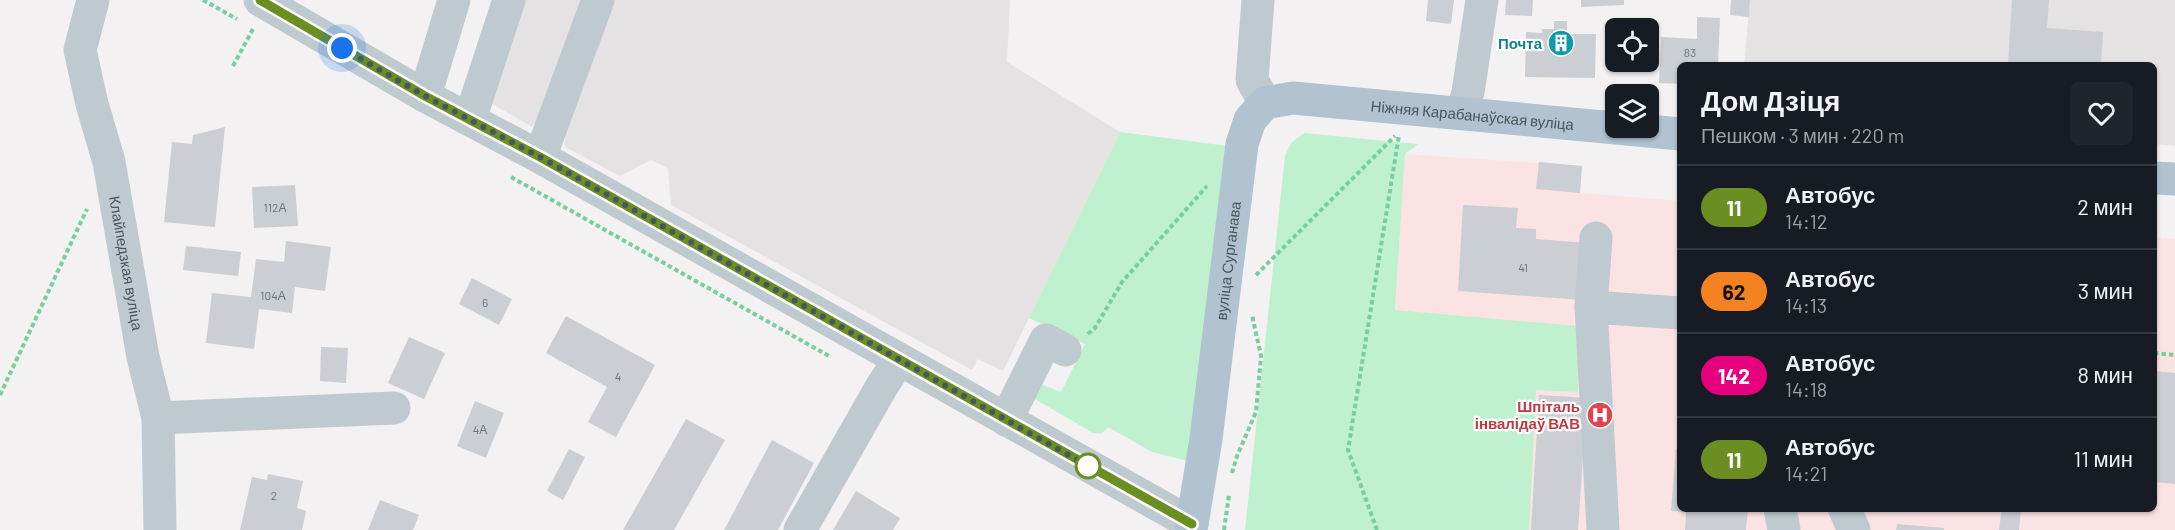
<!DOCTYPE html>
<html lang="ru">
<meta charset="utf-8">
<style>
body{margin:0;font-family:Barlow,sans-serif;background:#20242c;color:#f1f3f6;height:100vh;display:flex;flex-direction:column;font-size:22px;white-space:nowrap}
*{box-sizing:border-box;margin:0}
p{font-size:20px;color:#9ea1a6}
.icon{flex:none;width:33px;height:33px;fill:none;stroke:currentColor;stroke-width:2;stroke-linecap:round;stroke-linejoin:round}
.map{position:relative;flex:1;overflow:hidden}
.drawer{position:absolute;left:1677px;top:62px;width:480px;height:450px;display:flex;flex-direction:column;background:#171b24;border-radius:9px;box-shadow:0 2px 4px #0004}
.drawer>*{flex:none}
.badge{padding:0 12px;border-radius:20px;font-size:21px;line-height:39px}
.tools{position:absolute;left:1605px;top:18px;display:grid;gap:12px}
.tools a{display:grid;place-items:center;width:54px;height:54px;border-radius:9px;background:#171b24;box-shadow:0 2px 4px #0004;font-size:30px}
.you{position:absolute;width:30px;height:30px;margin:-15px;border:4px solid #fff;border-radius:50%;background:#1a73e8;box-shadow:0 0 0 9px #1a73e833}
.map>.badge{position:absolute;translate:-50% -50%;box-shadow:0 0 0 3px #fff}
.round{display:grid;place-items:center;flex:none;width:63px;height:63px;border-radius:9px;background:#20242c}
.head{display:flex;align-items:center;justify-content:space-between;height:102px;padding:0 24px}
h1{font-size:28px;font-weight:800;line-height:45px}
ul{padding:0;list-style:none}
li{display:flex;align-items:center;gap:18px;height:84px;padding:0 24px;border-top:2px solid #363941}
li div{flex:1}
li b{display:block;font-size:22px}
li em{font-style:normal}
li .badge{min-width:66px;font-weight:700;text-align:center}
.map>svg:first-child{display:block}
</style>
<div class="map">
<svg width="2175" height="530" viewBox="0 0 2175 530">
<rect width="100%" height="100%" fill="#f3f1f1"/>
<g fill="#e4e2e3">
<path d="M 523,0 L 1010,0 L 1007,62 L 1120,132 L 1003,371 L 978,359 L 972,370 L 671,205 L 668,168 L 651,160 L 620,176 L 565,147 L 565,122 L 541,113 L 532,127 L 489,102 Z"/>
<path d="M 1750,0 L 2175,0 L 2175,146 L 2154,144 L 2154,64 L 1744,64 Z"/>
</g>
<path fill="#fce3e3" d="M 1405,154 L 1582,166 L 1580,193 L 1680,201 L 1680,508 L 2154,508 L 2154,237 L 2175,239 L 2175,530 L 1509,530 L 1395,310 Z"/>
<g fill="#c0f1cf">
<path d="M 1120,132 L 1228,146 L 1200,464 L 1152,452 L 1108,427 L 1101,434 L 1093,433 L 1035,399 L 1033,393 L 1038,383 L 1061,392 L 1085,344 L 1029,318 Z"/>
<path d="M 1304,133 L 1418,144 L 1405,154 L 1395,310 L 1578,326 L 1578,392 L 1536,390 L 1529,530 L 1245,530 L 1285,156 L 1291,143 Z"/>
</g>
<g fill="#cbced3">
<path d="M 1428,0 L 1454,0 L 1451,24 L 1426,21 Z"/>
<path d="M 1506,0 L 1533,0 L 1532,16 L 1505,15 Z"/>
<path d="M 1581,0 L 1624,0 L 1624,5 L 1581,7 Z"/>
<path d="M 1731,0 L 1750,0 L 1749,17 L 1730,15 Z"/>
<path d="M 2012,0 L 2049,0 L 2047,28 L 2103,32 L 2101,64 L 2008,64 Z"/>
<path d="M 1697,17 L 1720,18 L 1718,64 L 1680,64 L 1680,84 L 1659,83 L 1661,37 L 1697,39 Z"/>
<path d="M 1554,21 L 1567,21 L 1567,34 L 1596,34 L 1595,78 L 1525,77 L 1526,32 L 1542,33 L 1542,29 L 1554,29 Z"/>
<path d="M 225,127 L 215,227 L 164,222 L 172,142 L 192,144 L 193,135 Z"/>
<path d="M 1539,162 L 1582,166 L 1580,193 L 1536,189 Z"/>
<path d="M 295,185 L 298,226 L 254,228 L 252,187 Z"/>
<path d="M 1463,205 L 1518,208 L 1516,228 L 1536,229 L 1536,239 L 1587,243 L 1583,300 L 1458,291 Z"/>
<path d="M 286,241 L 331,247 L 325,291 L 295,287 L 292,313 L 259,309 L 254,349 L 206,343 L 212,293 L 251,297 L 256,259 L 284,262 Z"/>
<path d="M 186,246 L 241,252 L 238,276 L 183,270 Z"/>
<path d="M 472,278 L 512,299 L 499,325 L 459,304 Z"/>
<path d="M 566,316 L 655,365 L 616,437 L 588,422 L 607,387 L 546,353 Z"/>
<path d="M 409,337 L 445,353 L 424,399 L 388,383 Z"/>
<path d="M 321,347 L 348,348 L 346,383 L 320,381 Z"/>
<path d="M 2154,371 L 2175,373 L 2175,484 L 2154,482 Z"/>
<path d="M 1539,395 L 1587,398 L 1578,530 L 1531,530 Z"/>
<path d="M 475,401 L 504,413 L 486,458 L 457,446 Z"/>
<path d="M 686,419 L 725,440 L 674,530 L 623,530 Z"/>
<path d="M 772,440 L 814,463 L 778,530 L 724,530 Z"/>
<path d="M 569,449 L 585,457 L 563,500 L 547,491 Z"/>
<path d="M 1676,449 L 1680,449 L 1680,508 L 1748,508 L 1746,530 L 1685,530 L 1686,512 L 1671,511 Z"/>
<path d="M 268,474 L 303,481 L 297,508 L 306,511 L 302,530 L 240,530 L 252,477 L 267,480 Z"/>
<path d="M 856,491 L 900,518 L 893,530 L 833,530 Z"/>
<path d="M 380,500 L 419,515 L 413,530 L 368,530 Z"/>
<path d="M 2002,508 L 2021,508 L 2019,530 L 1999,530 Z"/>
<path d="M 1897,524 L 1944,528 L 1944,530 L 1896,530 Z"/>
</g>
<g fill="none" stroke-linecap="round" stroke-linejoin="round">
<g stroke="#77cf9d" stroke-width="4" stroke-dasharray="4.5 3" stroke-linecap="butt">
<path d="M 203,0 L 237,19"/>
<path d="M 233,66 L 253,29"/>
<path d="M 511,177 L 829,356"/>
<path d="M 1256,275 L 1395,136"/>
<path d="M 1088,334 L 1095,328 L 1122,282 L 1207,186"/>
<path d="M 2154,353 L 2175,355"/>
<path d="M 0,395 L 87,209"/>
<path d="M 1232,473 L 1237,456 L 1256,412 L 1261,356 L 1252,315"/>
<path d="M 1224,530 L 1229,495"/>
<path d="M 1377,530 L 1348,450 L 1399,135"/>
</g>
<g stroke="#bfcad0" stroke-width="33">
<path id="s1" d="M 93,0 L 80,50 L 92,104 L 109,162 L 143,357 L 158,418 L 160,530"/>
<path d="M 260,0 L 425,96 L 540,157 L 1192,524"/>
<path d="M 1258,0 L 1252,80 L 1265,103"/>
<path d="M 425,96 L 454,0"/>
<path d="M 1462,113 L 1468,92 L 1482,0"/>
<path d="M 470,119 L 509,0"/>
<path d="M 540,157 L 598,0"/>
<path d="M 1596,238 L 1591,307 L 1603,530"/>
<path d="M 1591,307 L 1680,313"/>
<path d="M 158,418 L 394,408"/>
<path d="M 1006,420 L 1046,340 L 1065,350"/>
<path d="M 1780,508 L 1784,530"/>
<path d="M 1844,508 L 1854,530"/>
<path d="M 800,530 L 882,386 L 899,360"/>
</g>
<g stroke="#b1c3d0" stroke-width="33">
<path d="M 2154,178 L 2175,179"/>
<path id="s2" d="M 1191,530 L 1206,439 L 1242,144 L 1250,120 L 1265,103 L 1293,98 L 1680,134"/>
</g>
</g>
<g fill="none" stroke-linecap="round" stroke-linejoin="round">
<defs>
<path id="line" d="M 260,0 L 425,96 L 540,157 L 1192,524"/>
</defs>
<use href="#line" stroke="#fff" stroke-width="14"/>
<use href="#line" stroke="#6b8e23" stroke-width="9"/>
<path stroke="#48565f" stroke-width="6" stroke-dasharray="0 10.8" d="M 342,48 L 425,96 L 540,157 L 1088,466"/>
</g>
<defs>
<symbol id="building-disc" viewBox="-11 -11 22 22"><circle r="9.5" fill="#0f9aa8" stroke="#fff"/><path d="M-4-6H4V6H1V3H-1V6H-4ZM-2.5-4.3h1.7v1.8h-1.7ZM.8-4.3h1.7v1.8H.8ZM-2.5-1h1.7V.8h-1.7ZM.8-1h1.7V.8H.8Z" fill="#fff"/></symbol>
<symbol id="hospital-disc" viewBox="-11 -11 22 22"><circle r="9.5" fill="#e0444e" stroke="#fff"/><path d="M-5-5h3v3.5h4V-5h3V5h-3V1.5h-4V5h-3Z" fill="#fff"/></symbol>
</defs>
<g fill-rule="evenodd">
<use href="#building-disc" x="1546" y="28" width="30" height="30"/>
<use href="#hospital-disc" x="1585" y="400" width="30" height="30"/>
</g>
<circle fill="#fff" stroke="#6b8e23" stroke-width="3" cx="1088" cy="466" r="12"/>
<g text-anchor="middle" dominant-baseline="central" stroke-width="4.5" stroke-linejoin="round" paint-order="stroke">
<g font-size="12" fill="#69747c">
<text x="1690" y="52">83</text>
<text x="275" y="207">112А</text>
<text x="1523" y="267">41</text>
<text x="273" y="295">104А</text>
<text x="485" y="302">6</text>
<text x="618" y="376">4</text>
<text x="480" y="429">4А</text>
<text x="274" y="495">2</text>
</g>
<g font-size="15" font-weight="bold" fill="#0d838f" stroke="#fff" text-anchor="end">
<text x="1542" y="43">Почта</text>
</g>
<g font-size="15" fill="#48565f" stroke="#fff">
<text stroke="none"><textPath href="#s2" startOffset="646">Ніжняя Карабанаўская вуліца</textPath></text>
<text stroke="none"><textPath href="#s2" startOffset="272">вуліца Сурганава</textPath></text>
<text stroke="none"><textPath href="#s1" startOffset="270">Клайпедзкая вуліца</textPath></text>
</g>
<g font-size="15" font-weight="bold" fill="#be3a42" stroke="#fff" text-anchor="end">
<text x="1580" y="406">Шпіталь<tspan x="1580" dy="17">інвалідаў ВАВ</tspan></text>
</g>
</g>
</svg>
<div class="tools">
<a><svg class="icon" aria-label="locate" viewBox="0 0 24 24"><circle cx="12" cy="12" r="6"/><path d="M12 2v4M12 18v4M2 12h4M18 12h4"/></svg></a>
<a><svg class="icon" aria-label="layers" viewBox="0 0 24 24"><path d="M12 4l9 5-9 5-9-5zM3 14l9 5 9-5"/></svg></a>
</div>
<div class="you" style="left:342px;top:48px"></div>
<section class="drawer">
<div class="head"><div><h1>Дом Дзіця</h1><p>Пешком · 3 мин · 220 m</p></div><a class="round"><svg class="icon" aria-label="heart" viewBox="0 0 24 24"><path d="M12 20l-8-8c-3-5 5-10 8-4 3-6 11-1 8 4z"/></svg></a></div>
<ul>
<li><span class="badge" style="background:#6b8e23;color:#fff">11</span><div><b>Автобус</b><p>14:12</p></div><em>2 мин</em></li>
<li><span class="badge" style="background:#f58220;color:#111">62</span><div><b>Автобус</b><p>14:13</p></div><em>3 мин</em></li>
<li><span class="badge" style="background:#e6007e;color:#fff">142</span><div><b>Автобус</b><p>14:18</p></div><em>8 мин</em></li>
<li><span class="badge" style="background:#6b8e23;color:#fff">11</span><div><b>Автобус</b><p>14:21</p></div><em>11 мин</em></li>
</ul>
</section>
</div>
